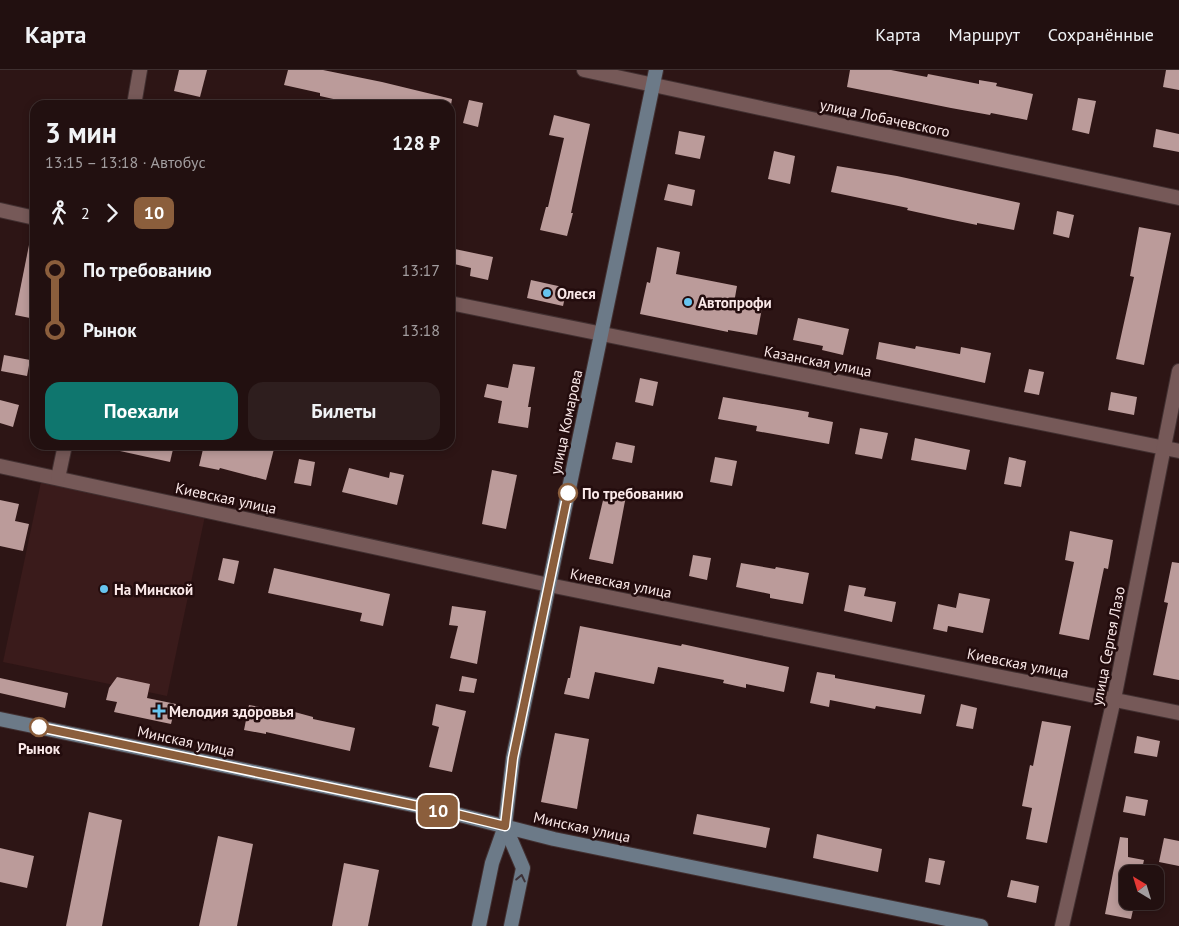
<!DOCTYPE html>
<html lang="ru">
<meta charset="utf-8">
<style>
body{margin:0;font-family:"PT Sans",sans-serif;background:#2e1e1e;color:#f1f3f6;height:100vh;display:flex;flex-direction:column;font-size:19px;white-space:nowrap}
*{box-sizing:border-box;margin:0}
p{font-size:16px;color:#a29d9f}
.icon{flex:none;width:28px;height:28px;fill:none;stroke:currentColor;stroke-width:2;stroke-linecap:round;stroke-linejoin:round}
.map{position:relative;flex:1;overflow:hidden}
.details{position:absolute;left:30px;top:30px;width:425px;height:350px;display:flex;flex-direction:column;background:#221010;border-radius:15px;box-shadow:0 2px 8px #0003,0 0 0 1px #3f3030}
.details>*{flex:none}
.badge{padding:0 10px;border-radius:8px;font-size:18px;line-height:32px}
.needle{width:32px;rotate:322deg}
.tools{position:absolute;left:1119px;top:795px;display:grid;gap:10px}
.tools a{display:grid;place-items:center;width:45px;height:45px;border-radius:10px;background:#221010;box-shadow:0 2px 8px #0003,0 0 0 1px #3f3030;font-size:25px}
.map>.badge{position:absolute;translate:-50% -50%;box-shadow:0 0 0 2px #fff}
.legs{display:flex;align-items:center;gap:8px;height:55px;padding:0 15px;font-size:16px}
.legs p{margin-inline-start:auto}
.head{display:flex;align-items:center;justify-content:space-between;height:85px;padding:0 15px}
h1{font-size:28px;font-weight:700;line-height:38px}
.button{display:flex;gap:10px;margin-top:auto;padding:10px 15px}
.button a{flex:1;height:58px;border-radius:15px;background:#0f766e;color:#fff;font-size:20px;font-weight:700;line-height:58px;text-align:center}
.button a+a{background:#2e1e1e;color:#f1f3f6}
ul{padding:0 15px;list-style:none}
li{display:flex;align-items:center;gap:18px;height:60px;font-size:19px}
li i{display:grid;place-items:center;width:8px;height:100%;margin:0 6px;background:currentColor}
li i::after{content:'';width:12px;height:12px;margin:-6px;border:4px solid;border-radius:50%;background:#221010}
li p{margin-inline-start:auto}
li:first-child i{background:linear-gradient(#0000 50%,currentColor 0)}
li:last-child i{background:linear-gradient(currentColor 50%,#0000 0)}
header{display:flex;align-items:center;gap:30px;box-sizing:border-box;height:70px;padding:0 25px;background:#221010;border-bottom:1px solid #3f3030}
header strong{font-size:24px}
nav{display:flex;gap:28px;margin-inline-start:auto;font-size:18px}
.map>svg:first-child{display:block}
</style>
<header>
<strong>Карта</strong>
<nav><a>Карта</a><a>Маршрут</a><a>Сохранённые</a></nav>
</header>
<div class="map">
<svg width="1179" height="856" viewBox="0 0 1179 856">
<rect width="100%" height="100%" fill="#2d1515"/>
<path fill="#3a1b1b" d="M 41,412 L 205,446 L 167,626 L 3,592 Z"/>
<g fill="#bb9b9a">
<path d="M 179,0 L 207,0 L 200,27 L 174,21 Z"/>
<path d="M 288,0 L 323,0 L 382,12 L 452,29 L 451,35 L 360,35 L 320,26 L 320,23 L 284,15 Z"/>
<path d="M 850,0 L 891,0 L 927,7 L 928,4 L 979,14 L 979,10 L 997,13 L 996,16 L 1033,24 L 1027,50 L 991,43 L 990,45 L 951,38 L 847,17 Z"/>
<path d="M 1166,0 L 1179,0 L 1179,20 L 1163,17 Z"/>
<path d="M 1078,28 L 1096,31 L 1089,64 L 1072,60 Z"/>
<path d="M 469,30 L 483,33 L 478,57 L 463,53 Z"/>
<path d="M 554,45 L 590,54 L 571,143 L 573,143 L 567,166 L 540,160 L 546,137 L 548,137 L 564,68 L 549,65 Z"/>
<path d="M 1156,59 L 1179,64 L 1179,82 L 1153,77 Z"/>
<path d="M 679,61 L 705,66 L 700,89 L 675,84 Z"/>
<path d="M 774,81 L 795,86 L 790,114 L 768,109 Z"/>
<path d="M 837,96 L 897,106 L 1020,133 L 1014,160 L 977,153 L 977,155 L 948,149 L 907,140 L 908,138 L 831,122 Z"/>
<path d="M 668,114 L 695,120 L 692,136 L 664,130 Z"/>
<path d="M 1057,141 L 1074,145 L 1069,168 L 1053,164 Z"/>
<path d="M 1139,157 L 1171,163 L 1144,295 L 1116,289 L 1134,207 L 1130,206 Z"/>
<path d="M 29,175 L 35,176 L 35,249 L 15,245 Z"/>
<path d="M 657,177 L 680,182 L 676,204 L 737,216 L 734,233 L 762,238 L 757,265 L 728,260 L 728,262 L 640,244 L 647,212 L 650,213 Z"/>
<path d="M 450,178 L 493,187 L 488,210 L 470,206 L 471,198 L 450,193 Z"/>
<path d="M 531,210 L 567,218 L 563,236 L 527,228 Z"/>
<path d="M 798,248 L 849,259 L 843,285 L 822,280 L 823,276 L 793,270 Z"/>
<path d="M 879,272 L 915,279 L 916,276 L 960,284 L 961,277 L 991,283 L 985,313 L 876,289 Z"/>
<path d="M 4,285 L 30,290 L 27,306 L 1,301 Z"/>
<path d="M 513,294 L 535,297 L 528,337 L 531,337 L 528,358 L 498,353 L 502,331 L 484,327 L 487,314 L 508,318 Z"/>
<path d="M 1029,299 L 1044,302 L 1039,325 L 1024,322 Z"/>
<path d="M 640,308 L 658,312 L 653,336 L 635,332 Z"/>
<path d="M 1111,322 L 1137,327 L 1134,345 L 1108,340 Z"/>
<path d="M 723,327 L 809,342 L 808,347 L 833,352 L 829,374 L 756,361 L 757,356 L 718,349 Z"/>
<path d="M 0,330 L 19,335 L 13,357 L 0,353 Z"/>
<path d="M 860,358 L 888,363 L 882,389 L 855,384 Z"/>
<path d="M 915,368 L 970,380 L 966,400 L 911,390 Z"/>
<path d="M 616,372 L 635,376 L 632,393 L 612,389 Z"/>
<path d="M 121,375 L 174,375 L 170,392 L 120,381 Z"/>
<path d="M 204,375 L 275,375 L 266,410 L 220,398 L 219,400 L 199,396 Z"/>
<path d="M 715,387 L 737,391 L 732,416 L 710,412 Z"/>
<path d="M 1009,387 L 1026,391 L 1021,417 L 1004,414 Z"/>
<path d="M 299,389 L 315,392 L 311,416 L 294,413 Z"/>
<path d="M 349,398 L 389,408 L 390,402 L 404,405 L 397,435 L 342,422 Z"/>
<path d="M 492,400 L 517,405 L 506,459 L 482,454 Z"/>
<path d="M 605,422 L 626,426 L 613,494 L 589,489 Z"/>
<path d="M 0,430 L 19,434 L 15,451 L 29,454 L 23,481 L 0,476 Z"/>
<path d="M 1070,461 L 1113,470 L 1108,499 L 1104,498 L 1089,570 L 1059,564 L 1074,492 L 1065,490 Z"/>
<path d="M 693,485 L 711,488 L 707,510 L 689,506 Z"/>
<path d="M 223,488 L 239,491 L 234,514 L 218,510 Z"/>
<path d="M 1172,492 L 1179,493 L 1179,610 L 1153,605 L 1168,533 L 1164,532 Z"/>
<path d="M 741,493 L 775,499 L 776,497 L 809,503 L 803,534 L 770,528 L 770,524 L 736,517 Z"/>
<path d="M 274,498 L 390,524 L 383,556 L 360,551 L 362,543 L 268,523 Z"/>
<path d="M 849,515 L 866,518 L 864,526 L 896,532 L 892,552 L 844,541 Z"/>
<path d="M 959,523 L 990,529 L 983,563 L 948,556 L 947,562 L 933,559 L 938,534 L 956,538 Z"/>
<path d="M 452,536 L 486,541 L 477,594 L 450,588 L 458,556 L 449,555 Z"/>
<path d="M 580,556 L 681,576 L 682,574 L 789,597 L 784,622 L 746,614 L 746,618 L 723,613 L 724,610 L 658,597 L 654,614 L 595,602 L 589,629 L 564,624 L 568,608 L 570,608 Z"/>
<path d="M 817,602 L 835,605 L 835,608 L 925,625 L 921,644 L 876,636 L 875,639 L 830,630 L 829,637 L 810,633 Z"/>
<path d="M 462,606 L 477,609 L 474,623 L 459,621 Z"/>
<path d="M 117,607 L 150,614 L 147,628 L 176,634 L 171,654 L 114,642 L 117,632 L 106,630 L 109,618 Z"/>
<path d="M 0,608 L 68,623 L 65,638 L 0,623 Z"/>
<path d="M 436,634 L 466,641 L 452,702 L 429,697 L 439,657 L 432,655 Z"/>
<path d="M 961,634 L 977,638 L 973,659 L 956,656 Z"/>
<path d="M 249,635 L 290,643 L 291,641 L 313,647 L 313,649 L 355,658 L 350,681 L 266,662 L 266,664 L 244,660 Z"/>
<path d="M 1042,651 L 1071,656 L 1047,773 L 1026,769 L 1032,738 L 1022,736 L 1030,695 L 1033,696 Z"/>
<path d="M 555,663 L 589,669 L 577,739 L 541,732 Z"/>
<path d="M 1137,666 L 1160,671 L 1157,687 L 1134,683 Z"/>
<path d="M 1126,726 L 1148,730 L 1145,746 L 1123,742 Z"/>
<path d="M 89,742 L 122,750 L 102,856 L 66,856 Z"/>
<path d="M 697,744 L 770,758 L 766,778 L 693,764 Z"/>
<path d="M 817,764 L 882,779 L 878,802 L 813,788 Z"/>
<path d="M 218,766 L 253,774 L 237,856 L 199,856 Z"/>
<path d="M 1120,767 L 1128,768 L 1128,787 L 1144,790 L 1141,804 L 1128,804 L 1128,831 L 1135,831 L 1131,849 L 1105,844 Z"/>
<path d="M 1164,768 L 1179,771 L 1179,796 L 1159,792 Z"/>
<path d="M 0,778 L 34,786 L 27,818 L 0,812 Z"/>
<path d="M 929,788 L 945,791 L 940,815 L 925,812 Z"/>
<path d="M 344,793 L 379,800 L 368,856 L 332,856 Z"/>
<path d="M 1011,810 L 1039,816 L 1036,833 L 1007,827 Z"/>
</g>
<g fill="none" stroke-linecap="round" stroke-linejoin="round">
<defs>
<g id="minor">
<path d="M 584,0 L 1179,128"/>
<path d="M 134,35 L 140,0"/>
<path d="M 0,140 L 35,148"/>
<path d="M 450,233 L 1179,381"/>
<path d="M 0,396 L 549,515 L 1179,643"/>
<path d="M 58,408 L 65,375"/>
<path d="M 1062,856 L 1114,629 L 1179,301"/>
</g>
<g id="secondary">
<path d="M 0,649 L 456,744 L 554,769 L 981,856"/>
<path d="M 479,856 L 492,793 L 505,756"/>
<path d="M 511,856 L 523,798 L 505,756 L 513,688 L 656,0"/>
</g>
</defs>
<use href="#minor" stroke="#423031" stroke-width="16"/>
<use href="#secondary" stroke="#423031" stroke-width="16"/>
<use href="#minor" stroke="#765958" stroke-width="14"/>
<use href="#secondary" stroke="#6c7a88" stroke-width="14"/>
</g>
<defs><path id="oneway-chevron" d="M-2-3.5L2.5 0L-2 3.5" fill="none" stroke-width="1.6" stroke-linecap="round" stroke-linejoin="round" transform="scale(1.25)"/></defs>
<use stroke="#3d3238" href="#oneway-chevron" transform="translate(521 808) rotate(-78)"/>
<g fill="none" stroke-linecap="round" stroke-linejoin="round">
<defs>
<path id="line-1" d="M 39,657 L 456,744 L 505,756 L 513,688 L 568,423"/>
</defs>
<use href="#line-1" stroke="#fff" stroke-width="11"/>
<use href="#line-1" stroke="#8b5e3c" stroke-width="8"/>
</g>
<g fill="#67c4ef" stroke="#230c0d" stroke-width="2">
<circle cx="547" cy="223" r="5"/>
<circle cx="688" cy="232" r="5"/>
<circle cx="104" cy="519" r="5"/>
<path d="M156.5 633.5h5v5h5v5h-5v5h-5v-5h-5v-5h5z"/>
</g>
<g fill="#fff" stroke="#8b5e3c" stroke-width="2.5">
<circle cx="568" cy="423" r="9"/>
<circle cx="39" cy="657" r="9"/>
</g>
<g text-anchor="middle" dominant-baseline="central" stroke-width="5" stroke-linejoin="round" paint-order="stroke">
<g font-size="15" fill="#fae8e8" stroke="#230c0d">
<text transform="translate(885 48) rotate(12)">улица Лобачевского</text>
<text transform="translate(818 291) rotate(11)">Казанская улица</text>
<text transform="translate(566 352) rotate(-78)">улица Комарова</text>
<text transform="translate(226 428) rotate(12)">Киевская улица</text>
<text transform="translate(621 513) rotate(11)">Киевская улица</text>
<text transform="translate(1108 576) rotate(-79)">улица Сергея Лазо</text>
<text transform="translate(1018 593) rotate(11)">Киевская улица</text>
<text transform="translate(186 671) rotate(12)">Минская улица</text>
<text transform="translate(582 757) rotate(12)">Минская улица</text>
</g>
<g font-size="15" font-weight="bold" fill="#fae8e8" stroke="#230c0d" text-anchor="start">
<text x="557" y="223">Олеся</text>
<text x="698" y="232">Автопрофи</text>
<text x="114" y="519">На Минской</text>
<text x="169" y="641">Мелодия здоровья</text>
</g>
<g font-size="15" font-weight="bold" fill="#fae8e8" stroke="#230c0d" text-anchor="start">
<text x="582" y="423">По требованию</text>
<text x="39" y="678" text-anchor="middle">Рынок</text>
</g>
</g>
</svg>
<div class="tools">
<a><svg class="needle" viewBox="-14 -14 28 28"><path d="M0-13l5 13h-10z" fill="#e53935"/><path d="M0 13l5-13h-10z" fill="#a29d9f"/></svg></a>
</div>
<b class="badge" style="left:438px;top:741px;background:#8b5e3c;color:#fff">10</b>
<section class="details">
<div class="head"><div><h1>3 мин</h1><p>13:15 – 13:18 · Автобус</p></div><b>128 ₽</b></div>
<div class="legs"><svg class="icon" aria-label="walk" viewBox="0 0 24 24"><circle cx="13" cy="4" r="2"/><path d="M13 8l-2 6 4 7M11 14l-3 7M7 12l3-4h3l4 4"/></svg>2<svg class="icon" aria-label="forward" viewBox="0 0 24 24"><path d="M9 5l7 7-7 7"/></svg><b class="badge" style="background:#8b5e3c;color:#fff">10</b></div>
<ul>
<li><i style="color:#8b5e3c"></i><b>По требованию</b><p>13:17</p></li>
<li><i style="color:#8b5e3c"></i><b>Рынок</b><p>13:18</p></li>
</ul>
<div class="button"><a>Поехали</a><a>Билеты</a></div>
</section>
</div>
